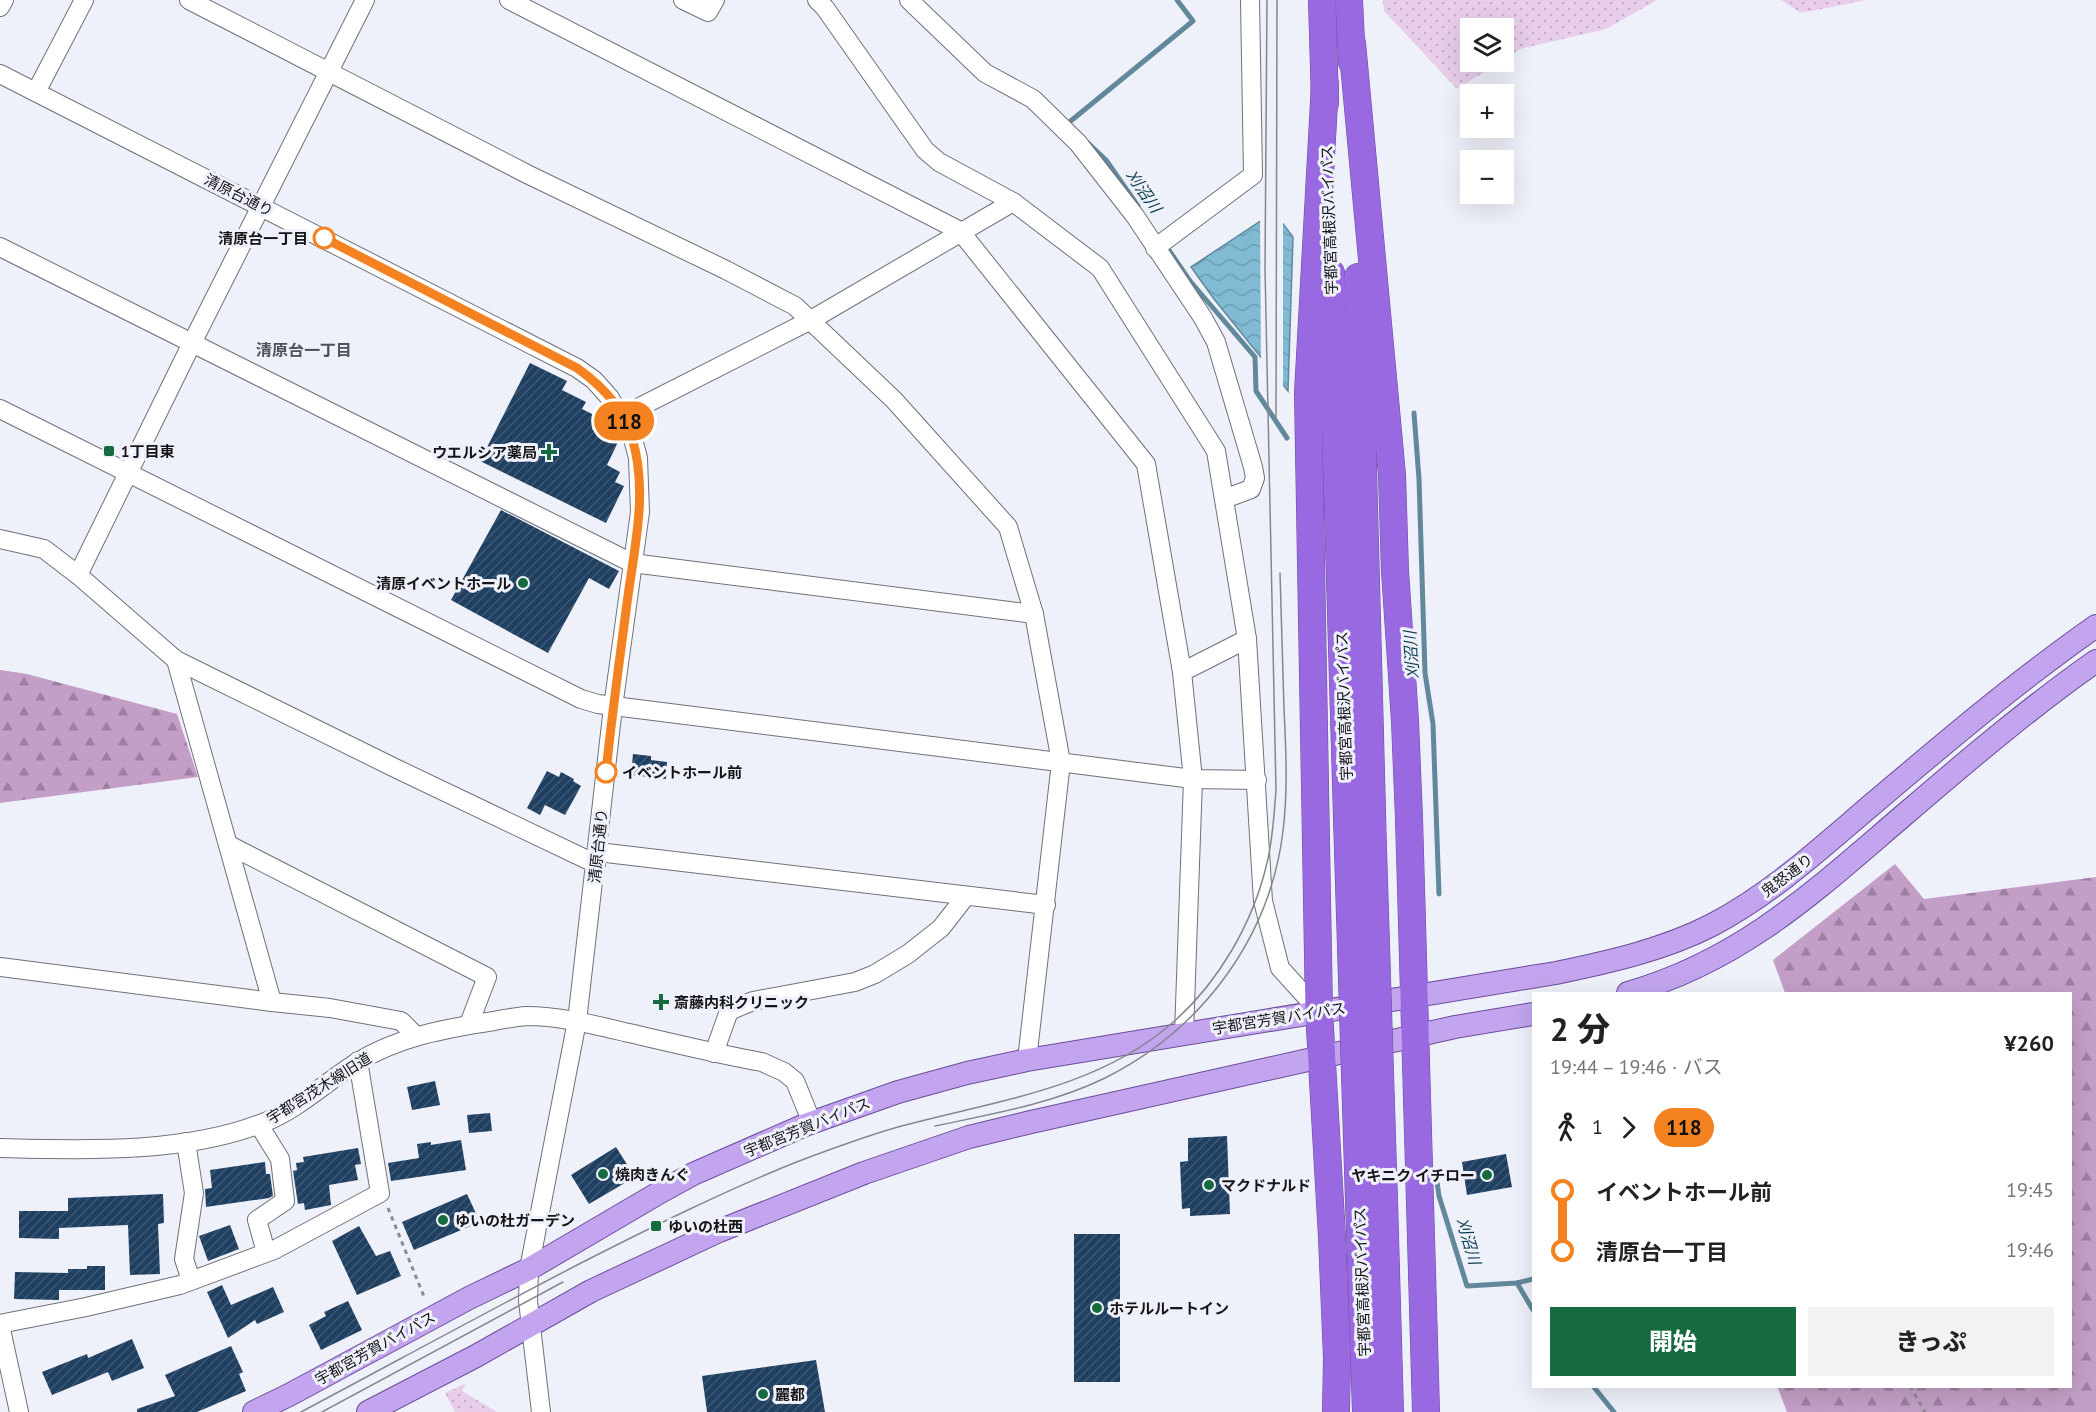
<!DOCTYPE html>
<html lang="ja">
<meta charset="utf-8">
<style>
body{margin:0;font-family:"PT Sans","Noto Sans JP",sans-serif;background:#f2f2f2;color:#222;height:100vh;display:flex;flex-direction:column;font-size:22px;white-space:nowrap}
*{box-sizing:border-box;margin:0}
p{font-size:20px;color:#767676}
.icon{flex:none;width:33px;height:33px;fill:none;stroke:currentColor;stroke-width:2;stroke-linecap:round;stroke-linejoin:round}
.map{position:relative;flex:1;overflow:hidden}
.sheet{position:absolute;left:1532px;top:992px;width:540px;height:396px;display:flex;flex-direction:column;background:#fff;border-radius:0px;box-shadow:0 6px 24px #0002}
.sheet>*{flex:none}
.badge{padding:0 12px;border-radius:20px;font-size:21px;line-height:39px}
.fabs{position:absolute;left:1460px;top:18px;display:grid;gap:12px}
.fabs a{display:grid;place-items:center;width:54px;height:54px;border-radius:0px;background:#fff;box-shadow:0 6px 24px #0002;font-size:30px}
.map>.badge{position:absolute;translate:-50% -50%;box-shadow:0 0 0 3px #fff}
.legs{display:flex;align-items:center;gap:9px;height:66px;padding:0 18px;font-size:20px}
.legs p{margin-inline-start:auto}
.head{display:flex;align-items:center;justify-content:space-between;height:102px;padding:0 18px}
h1{font-size:33px;font-weight:800;line-height:45px}
.cta{display:flex;gap:12px;margin-top:auto;padding:12px 18px}
.cta a{flex:1;height:69px;border-radius:0px;background:#156b3d;color:#fff;font-size:24px;font-weight:800;line-height:69px;text-align:center}
.cta a+a{background:#f2f2f2;color:#222}
ul{padding:0 18px;list-style:none}
li{display:flex;align-items:center;gap:21px;height:60px;font-size:22px}
li i{display:grid;place-items:center;width:9px;height:100%;margin:0 8px;background:currentColor}
li i::after{content:'';width:15px;height:15px;margin:-8px;border:4px solid;border-radius:50%;background:#fff}
li p{margin-inline-start:auto}
li:first-child i{background:linear-gradient(#0000 50%,currentColor 0)}
li:last-child i{background:linear-gradient(currentColor 50%,#0000 0)}
.map>svg:first-child{display:block}
</style>
<div class="map">
<svg width="2096" height="1412" viewBox="0 0 2096 1412">
<defs>
<pattern id="grass-dots" width="8" height="8" patternUnits="userSpaceOnUse" patternTransform="scale(1.5)"><rect width="8" height="8" fill="#e8ceea"/><path d="M2 2h.1M6 6h.1" fill="none" stroke="#c6b0c8" stroke-width="1.8" stroke-linecap="round"/></pattern>
<pattern id="forest-firs" width="22" height="20" patternUnits="userSpaceOnUse" patternTransform="scale(1.5)"><rect width="22" height="20" fill="#c39fc7"/><path d="M5 1l3.5 6h-7zM16 11l3.5 6h-7z" fill="#9d80a1"/></pattern>
<pattern id="water-waves" width="16" height="10" patternUnits="userSpaceOnUse" patternTransform="scale(1.5)"><rect width="16" height="10" fill="#81bad3"/><path d="M0 5q4-4 8 0t8 0" fill="none" stroke="#6f9fb4"/></pattern>
<pattern id="building-hatch" width="6" height="6" patternUnits="userSpaceOnUse" patternTransform="scale(1.5)"><rect width="6" height="6" fill="#204061"/><path d="M-1 1l2-2M0 6l6-6M5 7l2-2" fill="none" stroke="#3f5873"/></pattern>
</defs>
<rect width="100%" height="100%" fill="#eff1fa"/>
<g fill="url(#grass-dots)">
<path d="M 1383,0 L 1657,0 L 1606,29 L 1520,49 L 1503,60 L 1503,28 L 1470,28 L 1470,62 L 1500,62 L 1457,89 L 1384,11 Z"/>
<path d="M 1781,0 L 1867,0 L 1801,13 Z"/>
<path d="M 466,1383 L 462,1391 L 497,1412 L 455,1412 L 445,1393 Z"/>
</g>
<g fill="url(#forest-firs)">
<path d="M 0,670 L 27,674 L 177,714 L 198,777 L 0,803 Z"/>
<path d="M 1895,864 L 1924,899 L 2096,877 L 2096,1412 L 1787,1412 L 1777,1386 L 2070,1386 L 2070,993 L 1785,993 L 1773,960 Z"/>
</g>
<path fill="url(#water-waves)" stroke="#61889b" stroke-width="1.5" d="M 1274,212 L 1293,237 L 1288,391 L 1214,299 L 1191,267 Z"/>
<path fill="#eff1fa" d="M 1274,209 L 1283,219 L 1283,389 L 1261,363 L 1260,217 Z"/>
<g fill="none" stroke-linecap="round" stroke-linejoin="round">
<g stroke="#61889b" stroke-width="5">
<path d="M 1068,125 L 1067,124 L 1193,21 L 1177,0"/>
<path d="M 1088,143 L 1106,160 L 1138,206"/>
<path d="M 1164,243 L 1190,281 L 1255,357 L 1256,391 L 1287,438"/>
<path d="M 1414,413 L 1419,479 L 1425,673 L 1433,724 L 1439,894"/>
<path d="M 1436,1175 L 1439,1196 L 1467,1286 L 1517,1283 L 1533,1279"/>
<path d="M 1517,1283 L 1533,1310"/>
<path d="M 1593,1386 L 1614,1412"/>
</g>
</g>
<g fill="url(#building-hatch)">
<path d="M 530,363 L 567,381 L 562,390 L 586,402 L 582,409 L 598,417 L 592,429 L 618,442 L 607,465 L 620,472 L 615,482 L 624,486 L 606,523 L 480,461 Z"/>
<path d="M 501,510 L 619,571 L 609,589 L 589,578 L 548,653 L 451,600 Z"/>
<path d="M 633,754 L 651,756 L 651,760 L 667,762 L 666,779 L 631,775 Z"/>
<path d="M 547,771 L 559,777 L 561,772 L 574,779 L 573,781 L 581,786 L 565,815 L 545,805 L 540,815 L 527,808 Z"/>
<path d="M 435,1081 L 440,1105 L 412,1110 L 407,1087 Z"/>
<path d="M 490,1113 L 492,1131 L 469,1133 L 467,1115 Z"/>
<path d="M 1227,1136 L 1230,1214 L 1190,1216 L 1190,1208 L 1182,1209 L 1180,1162 L 1188,1161 L 1188,1138 Z"/>
<path d="M 461,1140 L 466,1170 L 391,1181 L 388,1163 L 419,1158 L 417,1144 L 431,1142 L 431,1145 Z"/>
<path d="M 616,1147 L 635,1177 L 589,1204 L 571,1175 Z"/>
<path d="M 358,1148 L 361,1164 L 355,1165 L 358,1180 L 329,1185 L 331,1205 L 305,1210 L 304,1203 L 298,1204 L 293,1171 L 297,1170 L 296,1163 L 304,1162 L 303,1157 Z"/>
<path d="M 1506,1154 L 1512,1187 L 1467,1195 L 1462,1162 Z"/>
<path d="M 265,1162 L 266,1174 L 270,1174 L 273,1196 L 269,1198 L 206,1207 L 205,1189 L 212,1188 L 210,1170 Z"/>
<path d="M 163,1194 L 164,1223 L 158,1224 L 160,1274 L 130,1275 L 128,1225 L 59,1228 L 59,1239 L 19,1238 L 19,1211 L 68,1211 L 68,1198 Z"/>
<path d="M 467,1194 L 480,1222 L 414,1250 L 402,1222 Z"/>
<path d="M 230,1225 L 239,1249 L 208,1261 L 199,1236 Z"/>
<path d="M 359,1226 L 376,1256 L 390,1251 L 401,1276 L 357,1295 L 332,1241 Z"/>
<rect x="1074" y="1234" width="46" height="148"/>
<path d="M 87,1266 L 105,1266 L 105,1290 L 59,1290 L 59,1300 L 14,1299 L 15,1272 L 68,1273 L 68,1269 L 87,1269 Z"/>
<path d="M 222,1285 L 231,1305 L 273,1287 L 284,1312 L 257,1324 L 255,1320 L 228,1338 L 207,1292 Z"/>
<path d="M 348,1301 L 362,1330 L 321,1350 L 309,1325 L 326,1316 L 324,1312 Z"/>
<path d="M 132,1339 L 144,1368 L 112,1381 L 108,1372 L 52,1395 L 42,1372 L 87,1354 L 88,1358 Z"/>
<path d="M 231,1346 L 243,1372 L 239,1374 L 246,1391 L 197,1412 L 137,1412 L 137,1409 L 175,1396 L 165,1375 Z"/>
<path d="M 816,1360 L 825,1412 L 707,1412 L 702,1376 Z"/>
</g>
<g fill="none" stroke-linecap="round" stroke-linejoin="round">
<defs>
<g id="minor">
<path d="M 189,0 L 529,175 L 726,270 L 795,306 L 894,400 L 1008,527 L 1034,614 L 1061,762 L 1027,1060"/>
<path d="M 509,0 L 960,231 L 1146,464 L 1182,672 L 1193,779 L 1184,1034"/>
<path d="M 683,0 L 708,12 L 715,0"/>
<path d="M 817,0 L 825,8 L 925,150 L 939,162 L 1013,202 L 1100,268 L 1216,451 L 1247,639 L 1263,901 L 1280,968 L 1319,1011"/>
<path d="M 909,0 L 985,73 L 1033,99 L 1078,143 L 1135,216 L 1203,318 L 1216,342 L 1253,467 L 1255,478 L 1251,489 L 1224,499"/>
<path d="M 0,7 L 4,0"/>
<path d="M 0,74 L 577,368 L 594,380 L 610,398 L 632,435 L 638,458 L 640,512 L 613,707 L 577,1021 L 529,1269 L 528,1301 L 541,1412"/>
<path d="M 36,92 L 84,0"/>
<path d="M 0,247 L 632,563 L 1034,614"/>
<path d="M 1155,248 L 1253,175 L 1250,0"/>
<path d="M 0,409 L 581,699 L 598,704 L 1193,779 L 1257,780"/>
<path d="M 622,416 L 811,320 L 1013,202"/>
<path d="M 0,539 L 44,549 L 78,575 L 176,660 L 272,1002"/>
<path d="M 78,575 L 192,343 L 365,0"/>
<path d="M 176,660 L 397,769 L 596,864"/>
<path d="M 1182,672 L 1247,639"/>
<path d="M 229,845 L 487,977 L 469,1024"/>
<path d="M 598,852 L 1046,905"/>
<path d="M 0,967 L 272,1002 L 330,1008 L 401,1021 L 416,1036"/>
<path d="M 714,1053 L 729,1011 L 753,1001 L 855,982 L 875,974 L 908,954 L 941,928 L 966,896"/>
<path d="M 259,1125 L 280,1159 L 285,1201 L 257,1220 L 266,1252"/>
<path d="M 186,1142 L 194,1193 L 184,1259 L 191,1280"/>
<path d="M 0,1148 C 84,1150 186,1154 265,1122 C 298,1109 326,1082 356,1063 C 397,1037 447,1028 494,1021 C 505,1019 515,1017 526,1016 C 561,1016 595,1025 629,1033 C 673,1043 717,1054 762,1062 L 784,1072 L 795,1081 L 812,1123"/>
<path d="M 0,1324 L 86,1307 L 180,1285 L 274,1250 L 380,1193 L 358,1061"/>
<path d="M 0,1325 L 19,1412"/>
</g>
<g id="major">
<path d="M 1628,993 C 1743,960 1816,890 1904,815 C 1967,761 2029,708 2096,661"/>
<path d="M 254,1412 L 289,1395 L 469,1298 L 529,1269 L 662,1191 L 693,1174 L 805,1125 L 898,1092 L 967,1073 L 1027,1060 L 1556,973 C 1609,962 1663,950 1712,925 C 1773,893 1823,846 1875,802 C 1947,741 2019,680 2096,626"/>
<path d="M 368,1412 L 476,1356 L 591,1291 L 719,1231 L 864,1173 L 969,1137 L 1031,1122 L 1455,1027 L 1533,1014"/>
</g>
<g id="highway">
<path d="M 1322,0 L 1325,103"/>
<path d="M 1349,0 L 1352,62"/>
<path d="M 1352,43 L 1392,475 L 1395,571 L 1405,721 L 1409,818 L 1426,1412"/>
<path d="M 1325,84 L 1308,393 L 1319,1011 L 1332,1237 L 1337,1358 L 1336,1412"/>
<path d="M 1331,273 L 1348,851"/>
<path d="M 1358,277 L 1373,850"/>
<path d="M 1359,1201 L 1366,1412"/>
<path d="M 1384,1201 L 1390,1412"/>
</g>
</defs>
<use href="#minor" stroke="#6f7178" stroke-width="20"/>
<use href="#major" stroke="#6b4c9b" stroke-width="24"/>
<use href="#highway" stroke="#6b4c9b" stroke-width="28"/>
<g stroke="#8b8c92" stroke-width="3" stroke-dasharray="4.5 4.5" stroke-linecap="butt">
<path d="M 388,1208 L 425,1299"/>
<path d="M 1910,1386 L 1925,1412"/>
</g>
<use href="#minor" stroke="#fff" stroke-width="18"/>
<use href="#major" stroke="#c2a5ee" stroke-width="22"/>
<use href="#highway" stroke="#9969e2" stroke-width="27"/>
<g stroke="#86878d" stroke-width="1.5">
<path d="M 1276,417 L 1277,0"/>
<path d="M 935,1126 C 992,1114 1052,1104 1105,1078 C 1201,1030 1270,939 1283,831 C 1288,791 1286,749 1284,709 C 1283,663 1281,618 1280,573"/>
<path d="M 301,1412 C 395,1362 488,1311 583,1262 C 652,1227 722,1192 794,1163 C 828,1150 863,1137 898,1127 C 992,1101 1095,1090 1171,1024 C 1218,984 1253,923 1267,863 C 1273,839 1274,814 1276,790 L 1265,269 L 1267,0"/>
<path d="M 322,1412 L 563,1282"/>
</g>
<defs>
<g id="highway-bridge">
<path d="M 1373,850 L 1384,1201"/>
<path d="M 1348,851 L 1359,1201"/>
</g>
</defs>
<use href="#highway-bridge" stroke="#6b4c9b" stroke-width="28" stroke-linecap="butt"/>
<use href="#highway-bridge" stroke="#9969e2" stroke-width="27"/>
</g>
<g fill="none" stroke-linecap="round" stroke-linejoin="round">
<defs>
<path id="line-1" d="M 324,238 L 577,368 C 601,385 624,409 632,438 C 648,490 635,544 628,596 C 620,655 612,714 606,772"/>
</defs>
<use href="#line-1" stroke="#fff" stroke-width="14"/>
<use href="#line-1" stroke="#f58220" stroke-width="9"/>
</g>
<g fill="#fff" stroke="#f58220" stroke-width="3">
<circle cx="324" cy="238" r="10"/>
<circle cx="606" cy="772" r="10"/>
</g>
<g fill="#156b3d" stroke="#eff1fa" stroke-width="2">
<rect x="103" y="445" width="12" height="12" rx="3"/>
<path d="M546 443h6v6h6v6h-6v6h-6v-6h-6v-6h6z"/>
<circle cx="523" cy="583" r="6"/>
<path d="M658 993h6v6h6v6h-6v6h-6v-6h-6v-6h6z"/>
<circle cx="603" cy="1174" r="6"/>
<circle cx="1487" cy="1175" r="6"/>
<circle cx="1209" cy="1185" r="6"/>
<circle cx="443" cy="1220" r="6"/>
<rect x="650" y="1220" width="12" height="12" rx="3"/>
<circle cx="1097" cy="1308" r="6"/>
<circle cx="763" cy="1394" r="6"/>
</g>
<g text-anchor="middle" dominant-baseline="central" stroke-width="6" stroke-linejoin="round" paint-order="stroke">
<g font-size="15" fill="#151518" stroke="#eff1fa">
<text transform="translate(239 195) rotate(27)">清原台通り</text>
<text transform="translate(1329 220) rotate(-92)">宇都宮高根沢バイパス</text>
<text transform="translate(1344 706) rotate(-92)">宇都宮高根沢バイパス</text>
<text transform="translate(598 846) rotate(-84)">清原台通り</text>
<text transform="translate(1787 875) rotate(-37)">鬼怒通り</text>
<text transform="translate(1279 1018) rotate(-9)">宇都宮芳賀バイパス</text>
<text transform="translate(319 1088) rotate(-32)">宇都宮茂木線旧道</text>
<text transform="translate(807 1127) rotate(-22)">宇都宮芳賀バイパス</text>
<text transform="translate(1362 1282) rotate(-92)">宇都宮高根沢バイパス</text>
<text transform="translate(375 1348) rotate(-29)">宇都宮芳賀バイパス</text>
</g>
<g font-size="15" font-weight="bold" fill="#151518" stroke="#eff1fa" text-anchor="end">
<text x="308" y="238">清原台一丁目</text>
<text x="622" y="772" text-anchor="start">イベントホール前</text>
</g>
<g font-size="15" font-weight="bold" fill="#151518" stroke="#eff1fa" text-anchor="start">
<text x="121" y="451">1丁目東</text>
<text x="537" y="452" text-anchor="end">ウエルシア薬局</text>
<text x="511" y="583" text-anchor="end">清原イベントホール</text>
<text x="674" y="1002">斎藤内科クリニック</text>
<text x="615" y="1174">焼肉きんぐ</text>
<text x="1475" y="1175" text-anchor="end">ヤキニク イチロー</text>
<text x="1221" y="1185">マクドナルド</text>
<text x="455" y="1220">ゆいの杜ガーデン</text>
<text x="668" y="1226">ゆいの杜西</text>
<text x="1109" y="1308">ホテルルートイン</text>
<text x="775" y="1394">麗都</text>
</g>
<g font-size="16" font-style="italic" fill="#0a3d4f" stroke="#eff1fa">
<text transform="translate(1144 191) rotate(55)">刈沼川</text>
<text transform="translate(1411 655) rotate(-94)">刈沼川</text>
<text transform="translate(1469 1241) rotate(74)">刈沼川</text>
</g>
<g font-size="16" font-weight="bold" fill="#4f5158" stroke="#eff1fa">
<text x="304" y="350">清原台一丁目</text>
</g>
</g>
</svg>
<div class="fabs">
<a><svg class="icon" aria-label="layers" viewBox="0 0 24 24"><path d="M12 4l9 5-9 5-9-5zM3 14l9 5 9-5"/></svg></a>
<a>+</a>
<a>−</a>
</div>
<b class="badge" style="left:624px;top:421px;background:#f58220;color:#111">118</b>
<section class="sheet">
<div class="head"><div><h1>2 分</h1><p>19:44 – 19:46 · バス</p></div><b>¥260</b></div>
<div class="legs"><svg class="icon" aria-label="walk" viewBox="0 0 24 24"><circle cx="13" cy="4" r="2"/><path d="M13 8l-2 6 4 7M11 14l-3 7M7 12l3-4h3l4 4"/></svg>1<svg class="icon" aria-label="forward" viewBox="0 0 24 24"><path d="M9 5l7 7-7 7"/></svg><b class="badge" style="background:#f58220;color:#111">118</b></div>
<ul>
<li><i style="color:#f58220"></i><b>イベントホール前</b><p>19:45</p></li>
<li><i style="color:#f58220"></i><b>清原台一丁目</b><p>19:46</p></li>
</ul>
<div class="cta"><a>開始</a><a>きっぷ</a></div>
</section>
</div>
